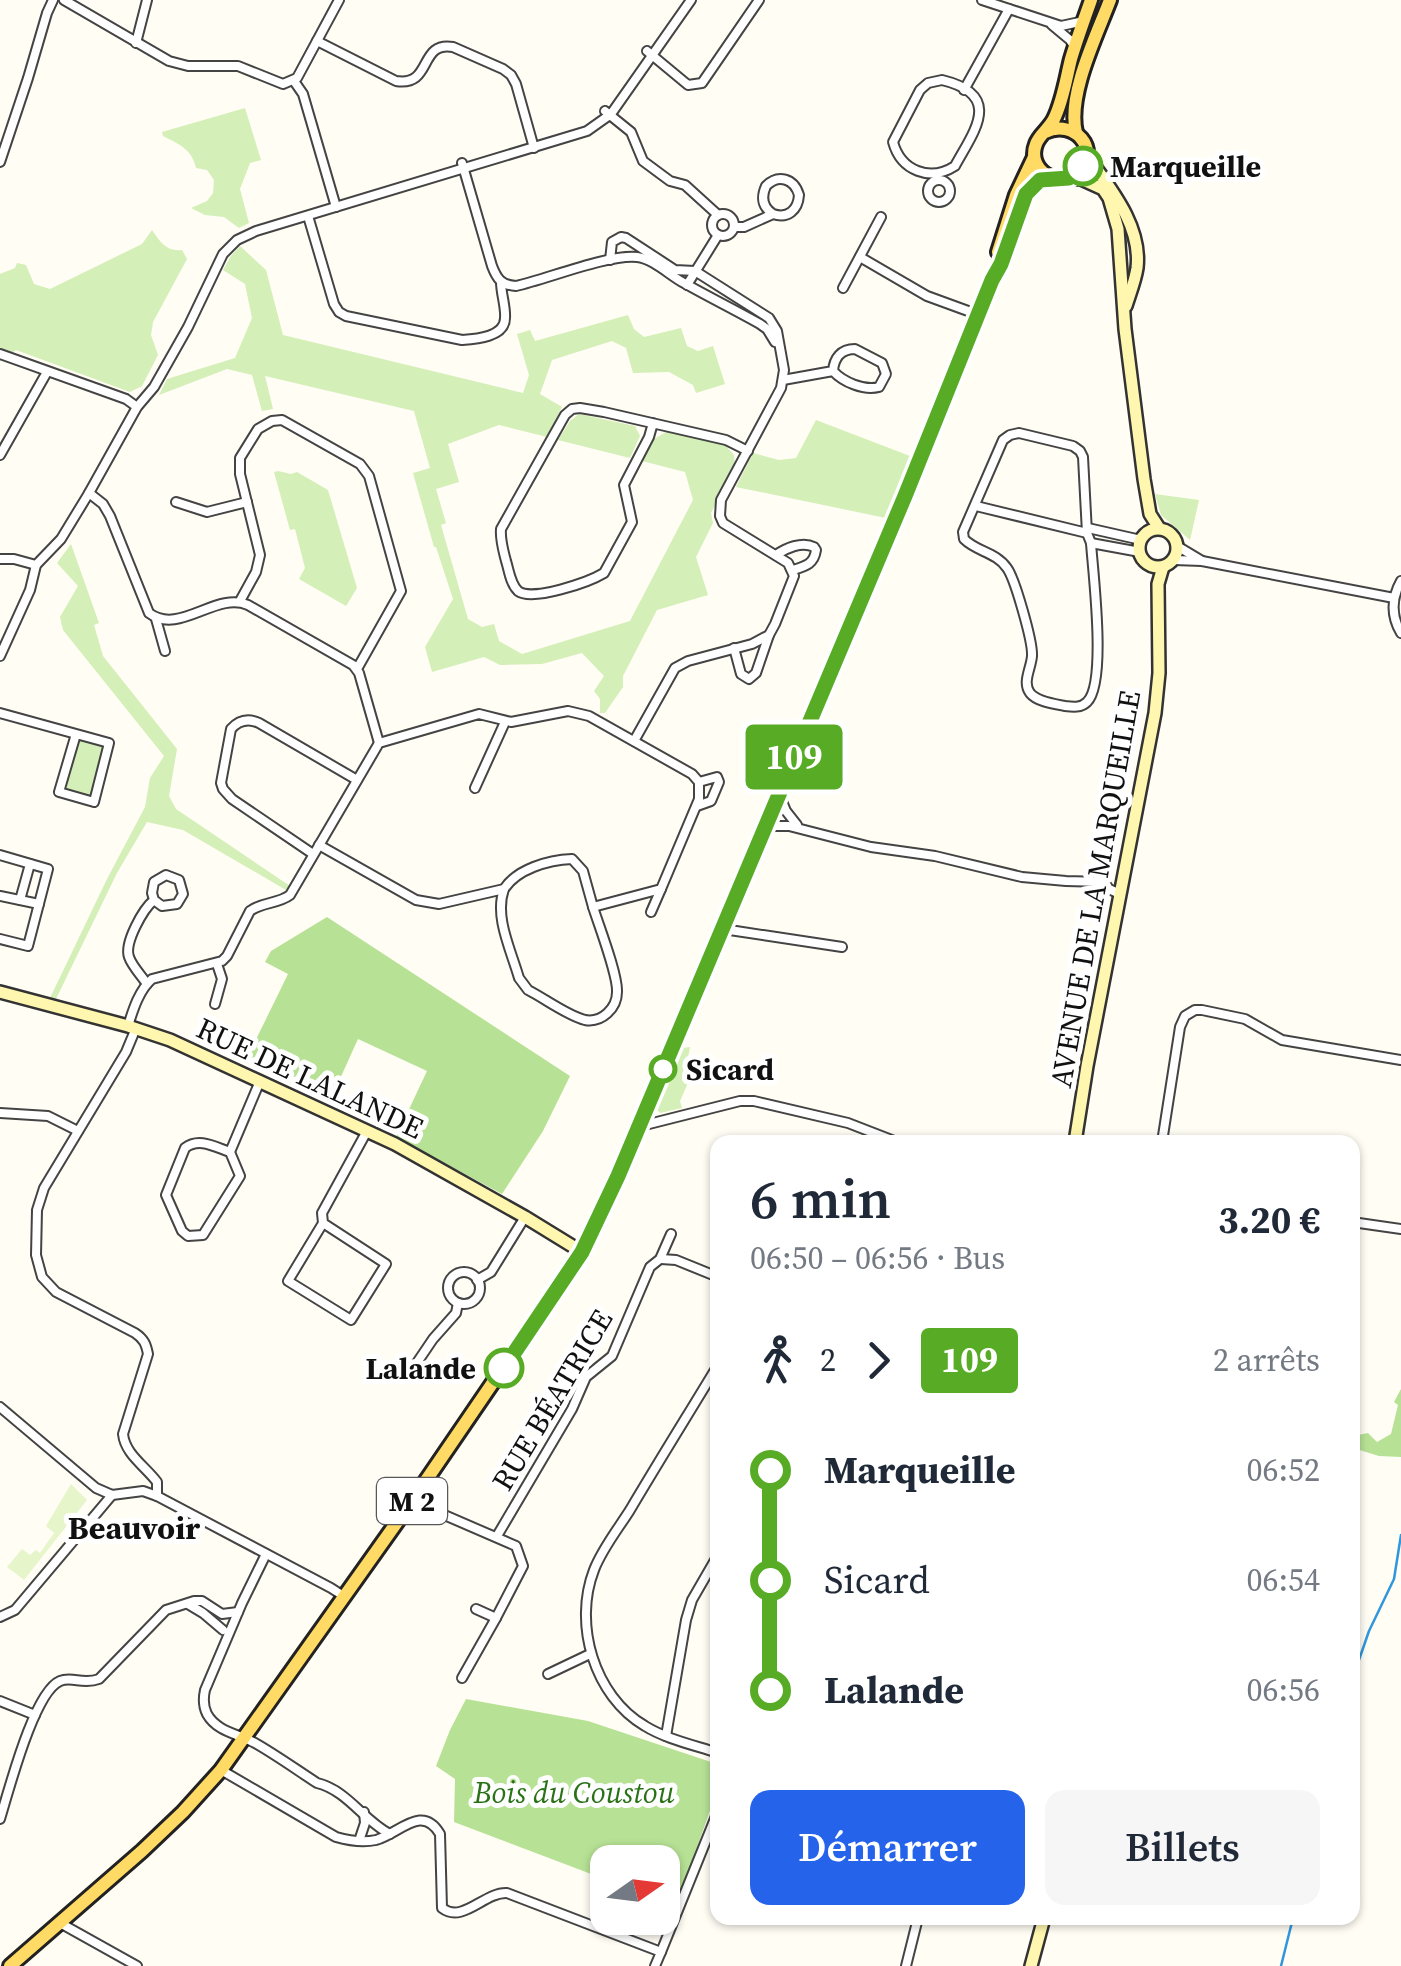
<!DOCTYPE html>
<html lang="fr">
<meta charset="utf-8">
<style>
body{margin:0;font-family:"Source Serif 4",serif;background:#f6f6f7;color:#1f2937;height:100vh;display:flex;flex-direction:column;font-size:38px;white-space:nowrap}
*{box-sizing:border-box;margin:0}
p{font-size:32px;color:#747a83}
.icon{flex:none;width:55px;height:55px;fill:none;stroke:currentColor;stroke-width:2;stroke-linecap:round;stroke-linejoin:round}
.map{position:relative;flex:1;overflow:hidden}
.panel{position:absolute;left:710px;top:1135px;width:650px;height:790px;display:flex;flex-direction:column;background:#fff;border-radius:20px;box-shadow:0 2px 8px #0004}
.panel>*{flex:none}
.badge{padding:0 20px;border-radius:8px;font-size:35px;line-height:65px}
.needle{width:65px;rotate:76deg}
.tools{position:absolute;left:590px;top:1845px;display:grid;gap:20px}
.tools a{display:grid;place-items:center;width:90px;height:90px;border-radius:20px;background:#fff;box-shadow:0 2px 8px #0004;font-size:50px}
.map>.badge{position:absolute;translate:-50% -50%;box-shadow:0 0 0 5px #fff}
.legs{display:flex;align-items:center;gap:15px;height:110px;padding:0 40px;font-size:32px}
.legs p{margin-inline-start:auto}
.overview{display:flex;align-items:center;justify-content:space-between;height:170px;padding:0 40px}
h1{font-size:55px;font-weight:600;line-height:75px}
.action{display:flex;gap:20px;margin-top:auto;padding:20px 40px}
.action a{flex:1;height:115px;border-radius:20px;background:#2563eb;color:#fff;font-size:40px;font-weight:600;line-height:115px;text-align:center}
.action a+a{background:#f6f6f7;color:#1f2937}
ul{padding:0 40px;list-style:none}
li{display:flex;align-items:center;gap:35px;height:110px;font-size:38px}
li i{display:grid;place-items:center;width:15px;height:100%;margin:0 12px;background:currentColor}
li i::after{content:'';width:25px;height:25px;margin:-12px;border:8px solid;border-radius:50%;background:#fff}
li p{margin-inline-start:auto}
li:first-child i{background:linear-gradient(#0000 50%,currentColor 0)}
li:last-child i{background:linear-gradient(currentColor 50%,#0000 0)}
.map>svg:first-child{display:block}
</style>
<div class="map">
<svg width="1401" height="1966" viewBox="0 0 1401 1966">
<rect width="100%" height="100%" fill="#fffdf4"/>
<g fill="#d4efb8">
<path d="M 245,108 L 261,160 L 250,163 L 240,189 L 249,223 L 239,228 L 224,217 L 205,215 L 191,208 L 207,201 L 213,193 L 214,180 L 207,170 L 196,168 C 192,149 179,144 163,136 L 162,132 Z"/>
<path d="M 152,230 C 160,242 167,252 182,250 L 187,259 L 153,322 L 151,335 L 158,355 L 142,386 L 130,392 L 16,350 L 0,361 L 0,274 L 15,268 L 17,263 L 26,265 L 34,284 L 50,289 L 142,244 Z"/>
<path d="M 240,246 L 266,270 L 283,335 L 523,393 L 529,375 L 517,334 L 530,330 L 535,341 L 628,315 L 634,329 L 644,337 L 681,328 L 687,346 L 698,351 L 713,346 L 725,384 L 696,393 L 693,385 L 669,372 L 633,373 L 626,348 L 612,341 L 552,360 L 540,394 L 562,407 L 547,437 L 499,425 L 448,444 L 459,482 L 436,489 L 446,523 L 441,525 L 468,619 L 482,627 L 494,624 L 499,641 L 522,654 L 630,621 L 693,500 L 685,472 L 642,461 L 654,439 L 666,432 L 724,444 L 734,455 L 735,466 L 711,513 L 713,523 L 696,557 L 708,595 L 657,610 L 623,676 L 623,687 L 605,713 L 600,713 L 600,699 L 594,691 L 604,676 L 582,653 L 542,664 L 500,665 L 484,657 L 432,672 L 425,647 L 453,599 L 436,547 L 434,547 L 413,473 L 430,468 L 414,411 L 265,376 L 273,409 L 262,411 L 252,375 L 227,369 L 159,395 L 167,379 L 235,358 L 252,318 L 245,284 L 223,270 L 231,256 Z"/>
<path d="M 579,414 L 635,426 L 640,436 L 630,458 L 558,440 L 570,421 Z"/>
<path d="M 816,420 L 910,456 L 886,518 L 736,487 L 753,453 L 779,460 L 796,458 Z"/>
<path d="M 278,471 L 291,474 L 297,472 L 328,490 L 357,588 L 346,606 L 299,579 L 305,568 L 295,529 L 290,530 L 274,472 Z"/>
<path d="M 1155,494 L 1199,500 L 1190,540 L 1161,515 Z"/>
<path d="M 71,544 L 99,623 L 94,625 L 103,656 L 177,749 L 169,796 L 176,809 L 290,886 L 286,890 L 183,830 L 147,822 L 117,873 L 56,999 L 50,998 L 107,879 L 145,807 L 150,778 L 164,756 L 63,630 L 60,617 L 78,586 L 57,563 Z"/>
<path d="M 79,739 L 103,745 L 90,796 L 68,790 L 65,786 Z"/>
<path d="M 690,1047 L 687,1063 L 695,1067 L 680,1101 L 682,1108 L 660,1113 L 657,1110 L 683,1048 Z"/>
</g>
<g fill="#b7e295">
<path d="M 327,917 L 570,1076 L 543,1131 L 502,1194 L 396,1137 L 427,1071 L 358,1039 L 329,1103 L 246,1060 L 288,974 L 265,962 L 271,951 Z"/>
<path d="M 1401,1389 L 1401,1457 L 1379,1456 L 1353,1448 L 1353,1436 L 1368,1433 L 1377,1442 L 1391,1434 L 1398,1405 L 1394,1402 Z"/>
<path d="M 466,1699 L 588,1721 L 717,1764 L 717,1791 L 676,1906 L 663,1901 L 662,1862 L 608,1862 L 607,1880 L 454,1822 L 455,1779 L 436,1766 L 450,1730 Z"/>
</g>
<path fill="#e7f5cb" d="M 71,1484 L 87,1500 L 24,1580 L 7,1567 L 22,1549 L 30,1555 L 36,1550 L 40,1553 L 54,1533 L 46,1526 Z"/>
<g fill="none" stroke-linecap="round" stroke-linejoin="round">
<g stroke="#3097dd" stroke-width="2.5">
<path d="M 1352,1680 L 1369,1631 L 1394,1579 L 1401,1535"/>
<path d="M 1281,1966 L 1293,1918"/>
</g>
<defs>
<g id="street">
<path d="M 64,0 L 169,61 L 188,66 L 238,66 L 283,84 L 297,78 L 339,0"/>
<path d="M 982,0 L 1061,26 L 1084,21"/>
<path d="M 1052,25 L 1070,40 L 1074,46"/>
<path d="M 317,41 L 396,81 C 433,87 418,41 453,47 L 503,69 L 511,75 L 516,84 L 534,148"/>
<path d="M 136,43 L 147,0"/>
<path d="M 647,51 L 688,85 L 702,83 L 759,0"/>
<path d="M 942,80 C 1004,95 974,131 955,166 C 930,182 901,171 893,142 L 920,90 L 928,83 Z"/>
<path d="M 294,81 L 303,94 L 336,207"/>
<path d="M 964,90 L 1009,9"/>
<path d="M 605,111 L 631,132 L 643,161 L 670,181 L 685,185 L 718,215"/>
<path d="M 0,162 L 28,78 L 47,13 L 53,0"/>
<path d="M 462,163 L 492,266 C 497,279 501,285 516,286 C 547,279 609,254 637,257 C 654,259 669,275 684,283 C 709,297 735,310 760,324 L 767,329 L 775,342"/>
<circle cx="939" cy="191" r="11"/>
<circle cx="723" cy="225" r="11"/>
<path d="M 308,216 L 334,304 L 339,312 L 346,316 L 462,340 C 476,339 505,337 505,318 C 506,307 501,294 501,282"/>
<path d="M 735,227 L 744,227 L 773,214 C 788,219 798,210 799,195 C 794,178 778,174 766,186 C 761,197 762,207 773,214"/>
<path d="M 860,257 L 927,296 L 979,315"/>
<path d="M 610,260 L 612,242 L 621,237 L 626,238 L 675,270 L 695,271 L 769,318 L 777,331 L 784,370 L 781,388 L 721,500 L 720,516 L 723,523 L 788,563 L 794,576 L 775,624 L 769,635 L 752,644 L 688,661 L 675,668 L 634,741"/>
<path d="M 687,285 L 718,235"/>
<path d="M 843,288 L 881,217"/>
<path d="M 0,354 L 126,399 L 137,407"/>
<path d="M 783,380 L 833,371 C 843,382 864,391 879,387 L 886,374 L 882,363 L 855,349 C 841,349 834,358 833,371"/>
<path d="M 653,423 L 649,437 L 624,485 L 632,522 L 604,573 C 589,582 532,602 518,591 C 510,583 509,570 506,561 C 503,549 500,540 501,529 L 565,415 L 572,409 L 580,408 L 604,412 L 726,440 L 748,451"/>
<path d="M 1019,433 L 1073,446 L 1080,451 L 1083,457 L 1087,533 L 1091,543 C 1093,573 1107,683 1087,702 C 1081,708 1073,707 1065,706 C 1055,704 1037,702 1030,693 C 1022,682 1031,669 1032,656 C 1033,642 1015,579 1007,568 C 996,552 977,552 964,539 L 963,532 L 1003,440 L 1010,435 Z"/>
<path d="M 0,455 L 47,372"/>
<path d="M 89,493 L 103,504 L 110,516 L 149,613 C 179,636 216,591 248,605 L 353,665 L 359,673 L 379,743"/>
<path d="M 176,502 L 207,512 L 247,502"/>
<path d="M 976,506 L 1087,533"/>
<path d="M 1088,528 L 1141,540"/>
<path d="M 1091,543 L 1140,552"/>
<path d="M 1177,546 L 1202,561"/>
<path d="M 776,555 C 786,548 802,541 814,547 L 816,550 C 814,564 806,566 793,570"/>
<path d="M 0,559 L 14,559 L 36,565"/>
<path d="M 1174,560 L 1202,561 L 1394,598"/>
<path d="M 1401,581 C 1391,599 1391,616 1401,633"/>
<path d="M 240,601 L 256,572 L 260,555 L 240,474 L 240,458 L 258,429 L 272,421 L 282,420 L 360,464 L 369,476 L 401,591 L 357,669"/>
<path d="M 156,619 L 165,651"/>
<path d="M 734,648 L 741,674 L 749,679 L 756,673 L 769,635"/>
<path d="M 0,656 L 30,590 L 36,565 L 61,539 L 89,493 L 137,407 L 154,387 L 188,327 L 223,254 L 237,240 L 256,231 L 587,131 L 611,114 L 691,0"/>
<path d="M 0,713 L 109,743 L 94,802 L 59,792 L 76,734"/>
<path d="M 475,788 L 505,722"/>
<path d="M 779,794 L 786,811 L 797,825"/>
<path d="M 697,806 L 711,801 L 719,782 L 717,777 L 699,782"/>
<path d="M 763,830 L 774,826 L 789,826 L 871,847 L 935,856 L 1022,877 L 1066,881 L 1104,882 L 1109,889 L 1120,894"/>
<path d="M 319,845 L 416,900 L 439,904 L 504,889 C 517,869 548,860 572,859 L 583,871 L 593,907"/>
<path d="M 313,854 L 232,799 L 223,789 L 221,783 L 231,729 C 239,720 248,718 259,723 L 357,780"/>
<path d="M 0,855 L 48,869 L 28,946 L 0,939"/>
<path d="M 0,896 L 39,904"/>
<path d="M 20,900 L 30,864"/>
<path d="M 651,912 L 661,889"/>
<path d="M 723,929 L 842,947"/>
<path d="M 147,984 C 141,975 132,966 129,957 C 124,943 143,909 154,900 L 152,893 L 154,882 L 166,875 L 179,880 L 183,894 L 177,904 L 162,906 L 154,900"/>
<path d="M 215,1004 L 222,979 L 217,964"/>
<path d="M 128,1026 C 133,1010 139,990 152,979 L 222,961 L 227,956 L 250,911 C 262,902 278,904 290,895 L 379,743 L 479,714 L 511,722 L 568,711 L 589,716 L 692,774 L 699,782 L 699,799 L 661,889 L 593,907 C 599,926 618,975 617,992 C 617,1008 602,1023 585,1020 C 568,1016 544,998 528,990 L 519,978 C 511,950 494,917 504,889"/>
<path d="M 136,1028 L 126,1052 L 44,1188 L 37,1210 L 36,1255 L 42,1277 L 56,1292 L 135,1333 C 144,1339 146,1344 148,1354 L 123,1434 C 125,1454 145,1466 157,1482 L 157,1496"/>
<path d="M 0,1113 L 48,1116 L 78,1131"/>
<path d="M 641,1126 L 740,1101 L 754,1101 L 848,1123 L 897,1142"/>
<path d="M 1162,1142 L 1180,1027 L 1185,1016 L 1195,1010 L 1202,1010 L 1245,1019 L 1282,1040 L 1401,1060"/>
<path d="M 230,1152 L 240,1176 L 203,1235 L 188,1236 L 182,1231 L 166,1195 L 185,1148 C 199,1137 215,1147 230,1152 L 260,1081"/>
<path d="M 1352,1222 L 1401,1229"/>
<path d="M 323,1223 L 386,1264 L 351,1320 L 288,1281 L 323,1223 L 322,1213 L 367,1131"/>
<path d="M 661,1259 L 676,1260 L 718,1277"/>
<circle cx="464" cy="1288" r="16"/>
<path d="M 477,1280 L 491,1272 L 525,1217"/>
<path d="M 718,1365 C 689,1413 659,1461 630,1510 C 618,1529 602,1549 594,1570 C 573,1624 594,1696 645,1726 C 666,1739 694,1745 718,1753"/>
<path d="M 412,1370 L 433,1339 L 456,1313 L 458,1303"/>
<path d="M 0,1407 L 96,1488 L 112,1495 L 143,1491 L 157,1496 L 331,1588 L 345,1597"/>
<path d="M 412,1501 L 516,1546 L 523,1566 L 496,1618 L 476,1609"/>
<path d="M 497,1536 L 572,1409 L 586,1377 L 612,1356 L 650,1267 L 660,1259 L 671,1234"/>
<path d="M 266,1554 L 242,1603 L 205,1690 C 203,1699 203,1706 207,1714 C 217,1732 239,1734 255,1743 C 276,1755 297,1770 317,1783 C 347,1790 364,1821 390,1834"/>
<path d="M 188,1604 L 203,1613 L 223,1630"/>
<path d="M 0,1617 L 15,1610 L 112,1495"/>
<path d="M 548,1674 L 590,1654"/>
<path d="M 462,1678 L 496,1618"/>
<path d="M 0,1701 L 35,1715"/>
<path d="M 666,1736 L 686,1620 L 692,1600 L 718,1555"/>
<path d="M 221,1770 L 336,1837 C 350,1841 362,1843 376,1840 C 399,1834 422,1803 440,1834 L 442,1908 C 463,1924 484,1892 507,1893 L 661,1952 L 655,1966"/>
<path d="M 0,1819 C 9,1790 34,1692 60,1681 C 72,1676 83,1685 99,1679 L 166,1610 L 194,1601 L 202,1601 L 222,1614 L 238,1612"/>
<path d="M 359,1841 L 365,1823 L 364,1812"/>
<path d="M 60,1923 L 137,1966"/>
<path d="M 661,1952 L 718,1811"/>
<path d="M 906,1966 L 918,1918"/>
</g>
<g id="secondary">
<path d="M 1086,154 C 1109,187 1142,225 1137,268 C 1135,281 1130,293 1126,306"/>
<path d="M 1069,178 L 1081,179 L 1103,189 L 1109,198 L 1118,229 L 1125,329 L 1144,479 L 1150,514 L 1159,528"/>
<circle cx="1158" cy="548" r="19"/>
<path d="M 0,992 L 128,1026 L 170,1040 L 395,1144 L 525,1217 L 582,1252"/>
<path d="M 1075,1142 L 1087,1066 L 1155,713 L 1159,673 L 1158,584 L 1163,567"/>
<path d="M 1031,1966 L 1044,1918"/>
</g>
<g id="primary">
<path d="M 1045,132 C 1074,118 1102,150 1078,172 C 1058,191 1026,169 1036,144 C 1039,135 1049,129 1054,119 C 1063,101 1066,79 1071,59 C 1077,39 1084,20 1091,0"/>
<path d="M 1076,133 C 1067,95 1096,37 1110,0"/>
<path d="M 998,252 L 1016,195 L 1034,157"/>
<path d="M 10,1966 L 142,1851 L 183,1812 L 221,1770 L 412,1501 L 582,1252 L 632,1143 L 902,503 L 992,280 L 1001,264 L 1026,194 L 1040,180 L 1050,178"/>
</g>
</defs>
<use href="#street" stroke="#444" stroke-width="12"/>
<use href="#secondary" stroke="#333" stroke-width="16"/>
<use href="#primary" stroke="#222" stroke-width="18"/>
<use href="#street" stroke="#fff" stroke-width="8"/>
<use href="#secondary" stroke="#fff7af" stroke-width="11"/>
<use href="#primary" stroke="#ffda64" stroke-width="12"/>
</g>
<g fill="none" stroke-linecap="round" stroke-linejoin="round">
<defs>
<path id="line-1" d="M 504,1368 L 582,1252 L 618,1176 L 905,496 L 992,280 L 1001,264 L 1026,194 L 1040,180 L 1069,178 L 1083,166"/>
</defs>
<use href="#line-1" stroke="#fff" stroke-width="22"/>
<use href="#line-1" stroke="#58ac25" stroke-width="15"/>
</g>
<g fill="#fff" stroke="#58ac25" stroke-width="5">
<circle cx="1083" cy="166" r="18"/>
<circle cx="663" cy="1069" r="12"/>
<circle cx="504" cy="1368" r="18"/>
</g>
<g text-anchor="middle" dominant-baseline="central" stroke-width="10" stroke-linejoin="round" paint-order="stroke">
<rect fill="#fff" stroke="#585858" stroke-width="2.5" x="377" y="1478" width="70" height="46" rx="8"/>
<g font-size="28" font-weight="bold" fill="#111">
<text x="412" y="1501">M 2</text>
</g>
<g font-size="30" font-weight="bold" fill="#111" stroke="#fff" text-anchor="start">
<text x="1110" y="166">Marqueille</text>
<text x="686" y="1069">Sicard</text>
<text x="476" y="1368" text-anchor="end">Lalande</text>
</g>
<g font-size="30" fill="#111" stroke="#fff">
<text transform="translate(1095 889) rotate(-80)">AVENUE DE LA MARQUEILLE</text>
<text transform="translate(310 1078) rotate(25)">RUE DE LALANDE</text>
<text transform="translate(552 1400) rotate(-59)">RUE BÉATRICE</text>
</g>
<g font-size="30" font-style="italic" fill="#2a7217" stroke="#fff">
<text x="574" y="1792">Bois du Coustou</text>
</g>
<g font-size="32" font-weight="bold" fill="#111" stroke="#fff">
<text x="134" y="1528">Beauvoir</text>
</g>
</g>
</svg>
<div class="tools">
<a><svg class="needle" viewBox="-14 -14 28 28"><path d="M0-13l5 13h-10z" fill="#e53935"/><path d="M0 13l5-13h-10z" fill="#747a83"/></svg></a>
</div>
<b class="badge" style="left:794px;top:757px;background:#58ac25;color:#fff">109</b>
<section class="panel">
<div class="overview"><div><h1>6 min</h1><p>06:50 – 06:56 · Bus</p></div><b>3.20 €</b></div>
<div class="legs"><svg class="icon" aria-label="walk" viewBox="0 0 24 24"><circle cx="13" cy="4" r="2"/><path d="M13 8l-2 6 4 7M11 14l-3 7M7 12l3-4h3l4 4"/></svg>2<svg class="icon" aria-label="forward" viewBox="0 0 24 24"><path d="M9 5l7 7-7 7"/></svg><b class="badge" style="background:#58ac25;color:#fff">109</b><p>2 arrêts</p></div>
<ul>
<li><i style="color:#58ac25"></i><b>Marqueille</b><p>06:52</p></li>
<li><i style="color:#58ac25"></i><span>Sicard</span><p>06:54</p></li>
<li><i style="color:#58ac25"></i><b>Lalande</b><p>06:56</p></li>
</ul>
<div class="action"><a>Démarrer</a><a>Billets</a></div>
</section>
</div>
